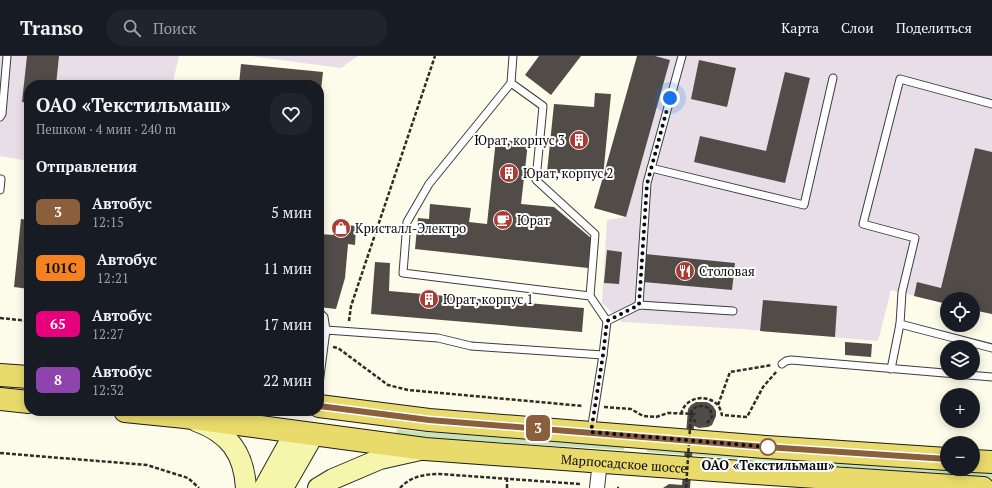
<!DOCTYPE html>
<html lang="ru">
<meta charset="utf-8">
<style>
body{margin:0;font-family:"PT Serif",serif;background:#20242c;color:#f1f3f6;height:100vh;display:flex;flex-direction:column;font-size:15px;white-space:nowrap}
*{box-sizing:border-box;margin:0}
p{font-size:13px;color:#9ea1a6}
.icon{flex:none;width:22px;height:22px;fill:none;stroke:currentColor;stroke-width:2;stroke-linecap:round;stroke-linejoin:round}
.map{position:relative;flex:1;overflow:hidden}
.details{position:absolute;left:24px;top:24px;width:300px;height:336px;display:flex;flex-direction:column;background:#171b24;border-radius:16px;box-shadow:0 2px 10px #0003}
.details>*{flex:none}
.badge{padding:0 8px;border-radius:6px;font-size:14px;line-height:26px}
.tools{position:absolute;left:940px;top:236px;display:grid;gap:8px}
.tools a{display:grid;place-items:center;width:40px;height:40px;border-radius:50%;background:#171b24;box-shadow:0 2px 10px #0003;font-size:20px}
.you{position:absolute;width:20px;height:20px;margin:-10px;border:3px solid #fff;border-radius:50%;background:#1a73e8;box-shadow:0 0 0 6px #1a73e833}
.map>.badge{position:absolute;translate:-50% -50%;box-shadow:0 0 0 2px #fff}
h2{padding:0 12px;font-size:15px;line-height:36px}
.round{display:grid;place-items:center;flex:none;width:42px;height:42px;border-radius:16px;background:#20242c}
.summary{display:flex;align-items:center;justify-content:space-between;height:68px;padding:0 12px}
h1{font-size:19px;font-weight:800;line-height:30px}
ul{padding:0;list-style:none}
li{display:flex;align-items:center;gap:12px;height:56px;padding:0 12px}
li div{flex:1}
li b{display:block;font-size:15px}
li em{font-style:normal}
li .badge{min-width:44px;font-weight:700;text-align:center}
header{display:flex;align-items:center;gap:24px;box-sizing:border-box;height:56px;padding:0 20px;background:#171b24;border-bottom:1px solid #363941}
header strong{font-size:19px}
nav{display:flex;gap:22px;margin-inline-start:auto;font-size:14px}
.search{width:280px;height:36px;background:#20242c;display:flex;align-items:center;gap:10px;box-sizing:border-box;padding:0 14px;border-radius:16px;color:#9ea1a6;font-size:15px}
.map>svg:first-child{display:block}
</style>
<header>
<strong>Transo</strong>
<div class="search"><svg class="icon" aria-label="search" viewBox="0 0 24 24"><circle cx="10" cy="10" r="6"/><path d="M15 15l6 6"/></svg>Поиск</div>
<nav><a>Карта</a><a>Слои</a><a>Поделиться</a></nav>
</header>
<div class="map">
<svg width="992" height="432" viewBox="0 0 992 432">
<rect width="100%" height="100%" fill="#fdfbe9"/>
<g fill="#e8dee8">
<path d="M 0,0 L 179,0 L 172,29 L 29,29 L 29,105 L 0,100 Z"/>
<path d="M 251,0 L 358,0 L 341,12 Z"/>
<path d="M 655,0 L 992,0 L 992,258 L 973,254 L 973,243 L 947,243 L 947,248 L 891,234 L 878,285 L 742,273 L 622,266 L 602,247 L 607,164 L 626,161 L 669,4 Z"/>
</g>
<g fill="#c8e2b7">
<path d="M 397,373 L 413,375 L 624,391 L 624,394 L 396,380 Z"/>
<path d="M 647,393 L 992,418 L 992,422 L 647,396 Z"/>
</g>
<g fill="#514c47">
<path d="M 27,0 L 59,0 L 56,29 L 29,29 L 29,47 L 22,46 Z"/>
<path d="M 539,0 L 581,0 L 551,39 L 525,19 Z"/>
<path d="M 637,0 L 655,0 L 670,4 L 626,161 L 594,152 L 603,121 L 547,116 L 554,48 L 594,51 L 595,37 L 611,38 L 603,121 Z"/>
<path d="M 699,4 L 736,12 L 727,51 L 691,43 Z"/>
<path d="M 241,8 L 323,16 L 320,43 L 319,43 L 319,29 L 239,29 Z"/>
<path d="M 785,16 L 810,22 L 785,127 L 694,106 L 700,80 L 766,95 Z"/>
<path d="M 496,83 L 528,87 L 521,148 L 554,151 L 591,182 L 588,212 L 415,193 L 418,162 L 429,163 L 430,148 L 471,152 L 469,166 L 487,168 Z"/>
<path d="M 975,92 L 992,96 L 992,258 L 973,254 L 973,243 L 947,243 L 947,248 L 914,240 L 917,226 L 941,232 Z"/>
<path d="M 21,163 L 29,164 L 29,233 L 14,231 Z"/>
<path d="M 334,168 L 356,170 L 355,189 L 348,188 L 345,222 L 336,253 L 319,251 L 320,178 L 333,179 Z"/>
<path d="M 607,194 L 622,196 L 619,228 L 604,227 Z"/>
<path d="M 645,198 L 735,207 L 732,234 L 643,226 Z"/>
<path d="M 375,206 L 390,207 L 389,235 L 584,252 L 582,276 L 371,258 Z"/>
<path d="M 763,244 L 837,250 L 835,281 L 760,275 Z"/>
<path d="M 845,286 L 872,288 L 871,301 L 845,299 Z"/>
<path d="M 696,346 L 706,346 L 709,347 L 713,350 L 716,355 L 716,360 L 712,369 L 708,371 L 699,372 L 694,370 L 690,432 L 663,432 L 669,428 L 682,429 L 688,353 L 691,349 Z"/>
</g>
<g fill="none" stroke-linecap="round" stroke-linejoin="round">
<defs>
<g id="service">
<path d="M 513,0 L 511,27 L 429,128 L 407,166 L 403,217 L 590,240 L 607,265"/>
<path d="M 511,27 L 543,50 L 536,124 L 595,178 L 590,240"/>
<path d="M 992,48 L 900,23 L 863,168 L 915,182 L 902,236 L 900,268 L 992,292"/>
<path d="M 0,61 L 2,58 L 7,0"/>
<path d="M 651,112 L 804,149 L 833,22"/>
<path d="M 0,134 L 1,123"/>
<path d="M 639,249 L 647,127 L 682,0"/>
<path d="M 319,256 L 324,261 L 326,274"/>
<path d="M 782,308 L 786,305 L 791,304 L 992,321"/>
<path d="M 891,313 L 900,268"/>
<path d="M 319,328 L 326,274 L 438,282 L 471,290 L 603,299"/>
<path d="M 591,375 L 603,299 L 607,265 L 639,249 L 733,255"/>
</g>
<path id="minor" d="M 597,432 L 600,405"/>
<g id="secondary">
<path d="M 196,365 C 229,377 244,397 246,432"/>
<path d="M 264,432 L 295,376"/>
<path d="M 283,432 L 314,378"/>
<path d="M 318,432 L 333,423 L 380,403 L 420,394"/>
</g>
<g id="primary">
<path d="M 0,319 L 29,321"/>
<path d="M 0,343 L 29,346"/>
<path d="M 319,350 L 429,364 L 766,391 L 947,403"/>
<path id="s1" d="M 125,355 L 185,361 L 425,393 L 755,417 L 983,432"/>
<path d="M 973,405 L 992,406"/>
</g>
</defs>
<use href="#service" stroke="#3d3d3d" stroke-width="9"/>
<use href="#minor" stroke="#3d3d3d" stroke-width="16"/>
<use href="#secondary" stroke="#2c2c2c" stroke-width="22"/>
<use href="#primary" stroke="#1b1b1b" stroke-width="24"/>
<g stroke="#2c2c2c" stroke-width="2.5" stroke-dasharray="4 2" stroke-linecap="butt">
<path d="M 0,262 L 29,265"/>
<path d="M 349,265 L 351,250 L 435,0"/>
<path d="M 333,291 L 338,292 L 388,329 L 408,334 L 583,350"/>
<path d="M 718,349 L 730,316 L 772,309"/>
<path d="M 604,351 L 631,353 L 643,360 L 656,361 L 668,357 L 697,358"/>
<path d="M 692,357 L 691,357 L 692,354 C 697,349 704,349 710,353 L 712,361 L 708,366 L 705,367"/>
<path d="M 681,358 C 685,342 704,337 717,348 C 720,351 721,356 722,359 L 747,361 L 763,331 L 777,315"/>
<path d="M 691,358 L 692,362 L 696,366"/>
<path d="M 0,397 L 147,409 L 188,422 L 199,432"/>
<path d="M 400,432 C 411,420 425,418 440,418 L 580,428"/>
<path d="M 507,432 L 507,422"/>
<path d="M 617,432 L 619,432"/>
</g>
<use href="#service" stroke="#fff" stroke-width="7"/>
<use href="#minor" stroke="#fff" stroke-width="14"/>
<use href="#secondary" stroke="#f5f6ab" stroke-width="20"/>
<use href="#primary" stroke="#e9da6c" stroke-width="22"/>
<path stroke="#2c2c2c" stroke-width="2.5" stroke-dasharray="4 2" stroke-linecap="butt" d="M 686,432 L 691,357"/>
</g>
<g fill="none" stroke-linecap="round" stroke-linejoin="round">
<defs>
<path id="line" d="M 319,350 L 429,364 L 766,391 L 947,403"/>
</defs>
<use href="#line" stroke="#fff" stroke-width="9"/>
<use href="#line" stroke="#8b5e3c" stroke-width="6"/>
<path stroke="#0a0a0a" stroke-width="4" stroke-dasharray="0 7.2" d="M 670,42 L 647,128 L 639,249 L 607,265 L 603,299 L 591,376 L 768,391"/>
</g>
<defs>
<symbol id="building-disc" viewBox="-11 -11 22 22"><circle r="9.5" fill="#a93c32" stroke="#fff"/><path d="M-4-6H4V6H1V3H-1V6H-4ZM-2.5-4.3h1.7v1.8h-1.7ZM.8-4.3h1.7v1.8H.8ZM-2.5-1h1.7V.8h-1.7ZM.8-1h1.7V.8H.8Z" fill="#fff"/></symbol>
<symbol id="cafe-disc" viewBox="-11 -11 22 22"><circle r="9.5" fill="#a93c32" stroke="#fff"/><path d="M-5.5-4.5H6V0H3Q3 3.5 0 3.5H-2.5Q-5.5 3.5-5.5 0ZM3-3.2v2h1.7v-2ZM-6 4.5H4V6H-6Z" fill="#fff"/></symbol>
<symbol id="shop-disc" viewBox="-11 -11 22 22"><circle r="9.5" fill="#a93c32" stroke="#fff"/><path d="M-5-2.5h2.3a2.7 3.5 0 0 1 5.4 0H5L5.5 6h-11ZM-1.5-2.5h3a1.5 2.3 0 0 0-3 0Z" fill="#fff"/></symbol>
<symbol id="restaurant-disc" viewBox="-11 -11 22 22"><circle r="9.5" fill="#a93c32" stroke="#fff"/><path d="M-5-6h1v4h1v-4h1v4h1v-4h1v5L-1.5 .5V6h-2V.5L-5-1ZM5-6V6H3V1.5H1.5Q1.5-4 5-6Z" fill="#fff"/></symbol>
</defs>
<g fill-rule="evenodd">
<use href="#building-disc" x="568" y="73" width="22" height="22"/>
<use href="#building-disc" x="498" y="106" width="22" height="22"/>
<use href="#cafe-disc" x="492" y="153" width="22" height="22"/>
<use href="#shop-disc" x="330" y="161" width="22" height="22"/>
<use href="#restaurant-disc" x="674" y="204" width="22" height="22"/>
<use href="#building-disc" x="418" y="232" width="22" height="22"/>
</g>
<circle fill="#fff" stroke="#8b5e3c" stroke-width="2" cx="768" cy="391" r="8"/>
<g text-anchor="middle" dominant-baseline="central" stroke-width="4" stroke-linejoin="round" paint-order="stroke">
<g font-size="13" fill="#0a0a0a" stroke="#fff" text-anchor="start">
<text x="565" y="84" text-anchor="end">Юрат, корпус 3</text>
<text x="523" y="117">Юрат, корпус 2</text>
<text x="517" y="164">Юрат</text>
<text x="355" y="172">Кристалл-Электро</text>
<text x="699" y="215">Столовая</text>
<text x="443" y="243">Юрат, корпус 1</text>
</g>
<g font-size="13" fill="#0a0a0a" stroke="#fff">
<text stroke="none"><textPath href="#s1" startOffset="502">Марпосадское шоссе</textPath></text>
</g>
<g font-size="13" font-weight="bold" fill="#0a0a0a" stroke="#fff">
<text x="768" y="409">ОАО «Текстильмаш»</text>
</g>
</g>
</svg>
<div class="tools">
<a><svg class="icon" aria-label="locate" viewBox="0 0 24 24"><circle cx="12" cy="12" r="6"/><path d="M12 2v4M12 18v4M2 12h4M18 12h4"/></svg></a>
<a><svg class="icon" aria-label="layers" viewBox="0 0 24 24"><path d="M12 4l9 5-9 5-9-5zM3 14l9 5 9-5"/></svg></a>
<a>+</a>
<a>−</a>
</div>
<div class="you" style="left:670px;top:42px"></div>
<b class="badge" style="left:538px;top:372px;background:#8b5e3c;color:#fff">3</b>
<section class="details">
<div class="summary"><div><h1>ОАО «Текстильмаш»</h1><p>Пешком · 4 мин · 240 m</p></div><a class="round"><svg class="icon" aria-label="heart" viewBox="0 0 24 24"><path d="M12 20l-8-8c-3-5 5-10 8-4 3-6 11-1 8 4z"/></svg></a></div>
<h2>Отправления</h2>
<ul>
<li><span class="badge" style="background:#8b5e3c;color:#fff">3</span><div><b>Автобус</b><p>12:15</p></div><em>5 мин</em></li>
<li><span class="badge" style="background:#f58220;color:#111">101С</span><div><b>Автобус</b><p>12:21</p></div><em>11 мин</em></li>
<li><span class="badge" style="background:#e6007e;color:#fff">65</span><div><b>Автобус</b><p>12:27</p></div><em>17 мин</em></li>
<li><span class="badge" style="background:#8e44ad;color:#fff">8</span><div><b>Автобус</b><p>12:32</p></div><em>22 мин</em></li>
</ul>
</section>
</div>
